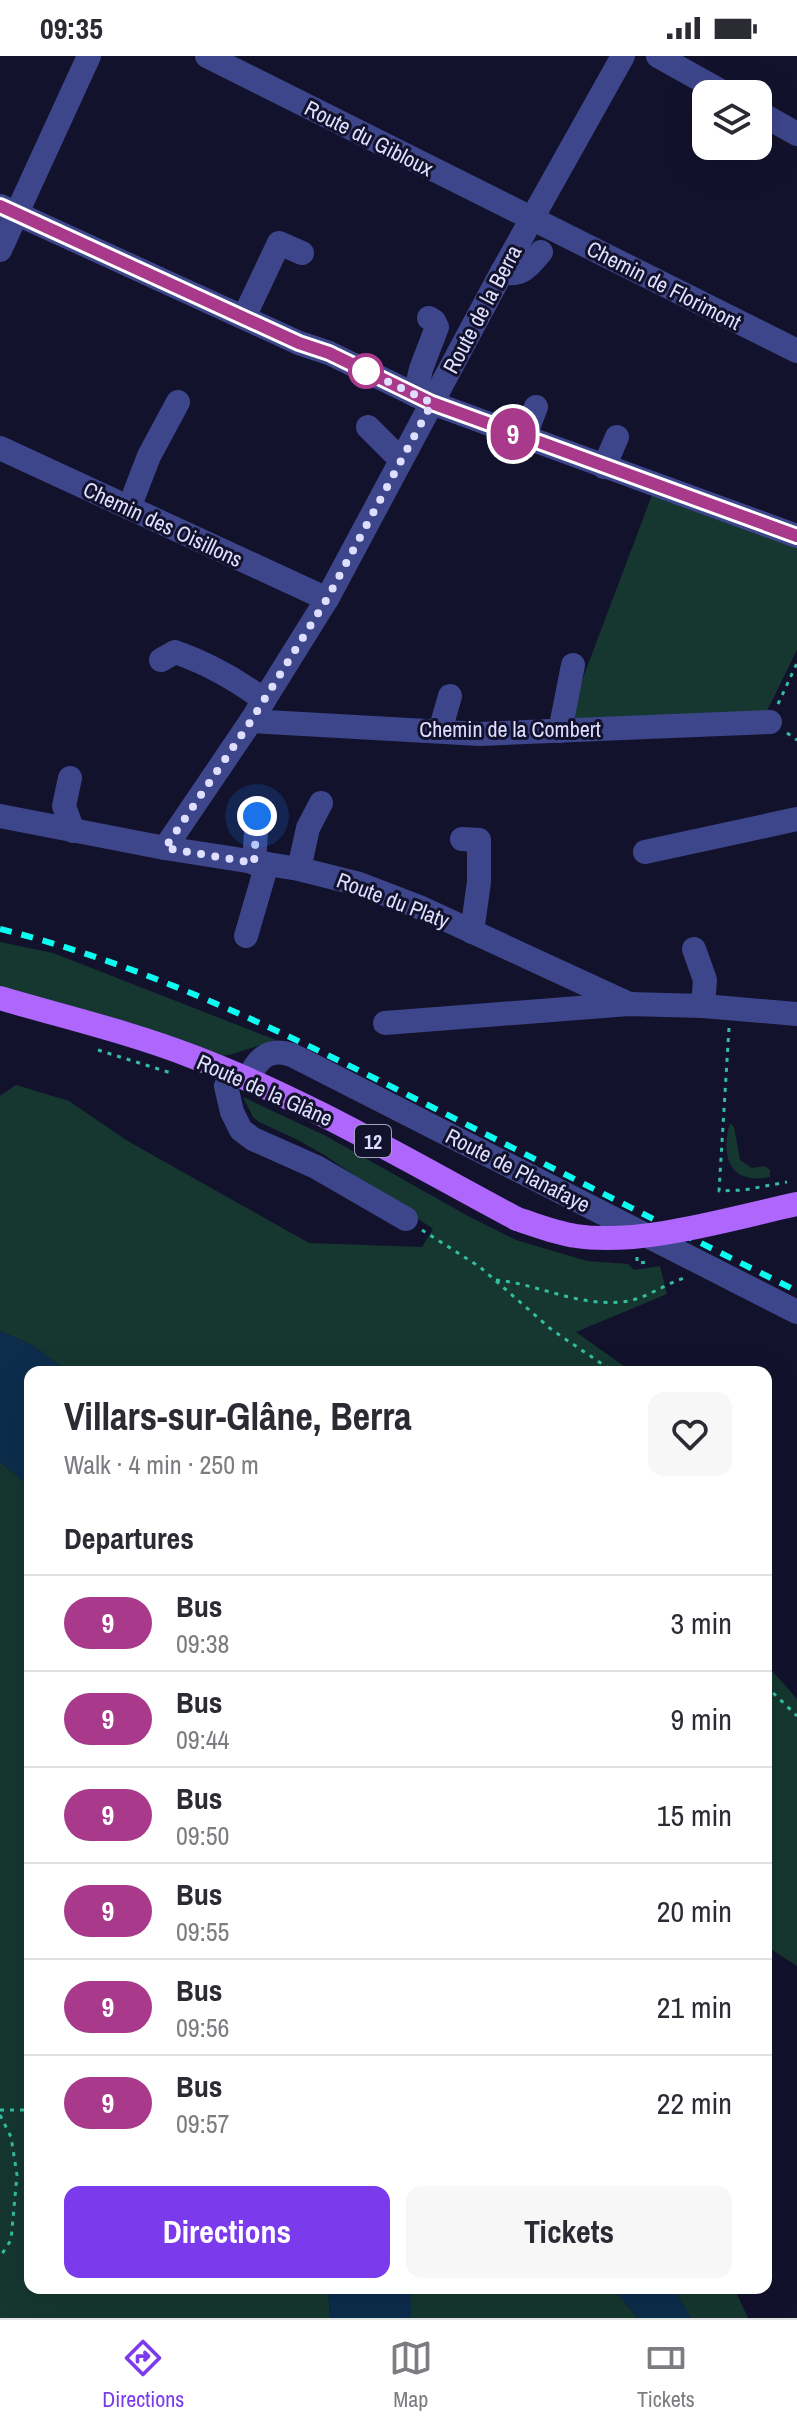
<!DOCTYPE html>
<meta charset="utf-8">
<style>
body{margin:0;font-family:"Archivo Narrow",sans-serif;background:#f7f7f7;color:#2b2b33;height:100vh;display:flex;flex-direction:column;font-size:30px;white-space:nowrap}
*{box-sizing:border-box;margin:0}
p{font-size:26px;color:#7c7c81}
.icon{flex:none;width:44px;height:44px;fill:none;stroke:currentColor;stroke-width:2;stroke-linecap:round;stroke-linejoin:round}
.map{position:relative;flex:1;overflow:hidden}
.sheet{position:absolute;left:24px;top:1310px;width:748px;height:928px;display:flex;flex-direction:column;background:#fff;border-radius:16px;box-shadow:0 8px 32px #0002}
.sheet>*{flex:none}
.badge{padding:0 16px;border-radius:26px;font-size:28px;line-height:52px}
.fabs{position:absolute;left:692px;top:24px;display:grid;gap:16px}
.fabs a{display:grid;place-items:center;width:80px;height:80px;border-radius:16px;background:#fff;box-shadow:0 8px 32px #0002;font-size:40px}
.you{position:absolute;width:40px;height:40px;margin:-20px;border:6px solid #fff;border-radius:50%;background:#1a73e8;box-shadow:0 0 0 12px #1a73e833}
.map>.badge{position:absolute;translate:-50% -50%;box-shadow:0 0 0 4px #fff}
h2{padding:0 40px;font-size:30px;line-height:72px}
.round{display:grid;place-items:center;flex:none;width:84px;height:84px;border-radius:16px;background:#f7f7f7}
.summary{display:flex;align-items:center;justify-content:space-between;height:136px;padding:0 40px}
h1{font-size:38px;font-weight:700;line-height:60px}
.primary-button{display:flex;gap:16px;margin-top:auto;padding:16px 40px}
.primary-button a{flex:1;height:92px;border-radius:16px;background:#7c3aed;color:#fff;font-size:32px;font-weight:700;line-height:92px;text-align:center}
.primary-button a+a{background:#f7f7f7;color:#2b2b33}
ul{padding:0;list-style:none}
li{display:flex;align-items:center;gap:24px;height:96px;padding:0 40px;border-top:2px solid #e1e1e2}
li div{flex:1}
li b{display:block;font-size:30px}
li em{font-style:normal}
li .badge{min-width:88px;font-weight:700;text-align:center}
.status{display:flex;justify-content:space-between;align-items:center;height:56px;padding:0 40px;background:#fff;direction:ltr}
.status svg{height:22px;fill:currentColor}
.tabs{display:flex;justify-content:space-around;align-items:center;height:112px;border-top:2px solid #e1e1e2;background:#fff;font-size:22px;color:#7c7c81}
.tabs a{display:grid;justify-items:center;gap:4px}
.tabs .on{color:#7c3aed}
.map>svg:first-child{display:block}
</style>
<div class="status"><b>09:35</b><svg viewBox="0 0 49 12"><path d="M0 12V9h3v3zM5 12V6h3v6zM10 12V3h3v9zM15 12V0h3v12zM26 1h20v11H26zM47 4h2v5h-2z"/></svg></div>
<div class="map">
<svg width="797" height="2262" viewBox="0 0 797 2262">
<rect width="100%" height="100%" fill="#13122d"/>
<g fill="#153730">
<path d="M 652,439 L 797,492 L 797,594 L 767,655 L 567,664 Z"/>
<path d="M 0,886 L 53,897 L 276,984 L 229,999 L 219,1000 L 0,930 Z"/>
<path d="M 16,1029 L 69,1045 L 126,1084 L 309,1187 L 422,1191 L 433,1173 L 326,1100 L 300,1085 L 259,1066 L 253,1061 L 243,1041 L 326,1080 L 468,1160 L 516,1184 L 587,1205 L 628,1208 L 634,1214 L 660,1210 L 667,1238 L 576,1276 L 632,1316 L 68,1316 L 32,1289 L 0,1275 L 0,1040 Z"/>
<path d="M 730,1067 L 734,1071 L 740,1104 L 752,1112 L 765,1110 L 770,1114 L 770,1121 C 730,1129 720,1101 730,1067 Z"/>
<path d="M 0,1406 L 30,1430 L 30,2232 L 328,2232 L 330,2262 L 0,2262 Z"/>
<path d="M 766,1608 L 797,1643 L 797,1910 L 766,1890 Z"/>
<path d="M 411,2232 L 613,2232 L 638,2262 L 411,2262 Z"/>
<path d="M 673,2232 L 734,2232 L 748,2262 L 691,2262 Z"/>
</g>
<g fill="#0c2d4c">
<path d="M 0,1275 L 32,1289 L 68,1316 L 30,1316 L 30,1430 L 0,1406 Z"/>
<path d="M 328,2232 L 411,2232 L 411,2262 L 330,2262 Z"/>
<path d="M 613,2232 L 673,2232 L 691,2262 L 638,2262 Z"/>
</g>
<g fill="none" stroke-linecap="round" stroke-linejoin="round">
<g stroke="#33bea1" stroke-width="3" stroke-dasharray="4 6" stroke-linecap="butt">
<path d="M 778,648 L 797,607"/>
<path d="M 787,677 L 797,684"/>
<path d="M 729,972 L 719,1135 L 744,1134 L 787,1126"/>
<path d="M 98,994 L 171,1017"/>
<path d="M 422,1174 L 480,1211 L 552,1274 L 614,1316"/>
<path d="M 637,1201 L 637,1207 L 648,1206"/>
<path d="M 496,1224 C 537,1228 577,1250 620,1246 C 643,1245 662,1229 684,1222"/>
<path d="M 766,1630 L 797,1660"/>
<path d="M 0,2054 L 30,2054"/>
<path d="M 0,2059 L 11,2081 L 17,2119 L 11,2184 L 0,2201"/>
</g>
<g stroke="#3e468b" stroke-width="24">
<path d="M 207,0 L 797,295"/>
<path d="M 658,0 L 726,38"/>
<path d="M 758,56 L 797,78"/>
<path d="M 0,150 L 299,287 L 329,297 L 432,347 L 797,480"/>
<path d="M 0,194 L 89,0"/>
<path d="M 502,216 C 522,221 529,210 541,196"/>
<path d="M 244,261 L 279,187 L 302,197"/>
<path d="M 415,339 L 421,313 L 437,271 L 434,265 L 429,262"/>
<path d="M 368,371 L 401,404"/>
<path d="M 524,382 L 536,351"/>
<path d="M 0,392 L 327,543"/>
<path d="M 604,411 L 617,381"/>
<path d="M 129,452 L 149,400 L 178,346"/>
<path d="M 161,604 L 175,596 C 207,607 237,624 264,644"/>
<path d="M 251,665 L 480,678 L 770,666"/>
<path d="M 440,675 L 450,640"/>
<path d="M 560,675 L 573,609"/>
<path d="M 70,722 L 64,750 L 73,775"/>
<path d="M 0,760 L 165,792 L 299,813 L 359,828 L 419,851 L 629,948"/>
<path d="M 462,783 L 479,784 L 479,826 L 472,876"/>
<path d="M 165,792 L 251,665 L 327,543 L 502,216 L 623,0"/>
<path d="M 645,796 L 797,763"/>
<path d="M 254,807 L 257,760"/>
<path d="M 299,813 L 308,772 L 321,747"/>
<path d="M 246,880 L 267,808"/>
<path d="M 694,893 L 705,924 L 703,950"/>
<path d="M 385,967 L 629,948 L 703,950 L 797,958"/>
<path d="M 248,1024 C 257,1003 268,991 292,999 L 797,1256"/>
<path d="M 226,1030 L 232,1056 L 241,1074 L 253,1083 L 316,1111 L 406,1163"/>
</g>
<path stroke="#ae66fd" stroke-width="24" d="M 0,942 C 64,961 129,976 191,1000 C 305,1043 410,1106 517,1163"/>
<path stroke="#0dfcf1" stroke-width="6" stroke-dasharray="12 10" stroke-linecap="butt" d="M 0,873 C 150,910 287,978 424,1047 C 549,1110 672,1173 797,1235"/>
<path stroke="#ae66fd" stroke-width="24" d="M 517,1163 C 536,1169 556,1177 576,1180 C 641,1190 732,1162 797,1148"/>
</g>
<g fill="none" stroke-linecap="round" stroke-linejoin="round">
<defs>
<path id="line" d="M 0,150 L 299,287 L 329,297 L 432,347 L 797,480"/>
</defs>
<use href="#line" stroke="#fff" stroke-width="18"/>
<use href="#line" stroke="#a9398b" stroke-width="12"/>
<path stroke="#dedfff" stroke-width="8" stroke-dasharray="0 14.4" d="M 257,760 L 254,807 L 165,792 L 251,665 L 327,543 L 432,347 L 366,315"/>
</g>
<circle fill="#fff" stroke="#a9398b" stroke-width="4" cx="366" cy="315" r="16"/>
<g text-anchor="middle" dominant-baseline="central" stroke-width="6" stroke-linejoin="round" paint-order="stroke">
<rect fill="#13122d" stroke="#a1a2c0" stroke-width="2" x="355" y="1069" width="36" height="32" rx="6"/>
<g font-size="20" font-weight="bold" fill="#dedfff">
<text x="373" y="1085">12</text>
</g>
<g font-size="22" fill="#dedfff" stroke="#13122d">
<text transform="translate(369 82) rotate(27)">Route du Gibloux</text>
<text transform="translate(664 229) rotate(27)">Chemin de Florimont</text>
<text transform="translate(482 253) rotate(-62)">Route de la Berra</text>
<text transform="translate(163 468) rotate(25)">Chemin des Oisillons</text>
<text x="510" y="673">Chemin de la Combert</text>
<text transform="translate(393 844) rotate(21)">Route du Platy</text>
<text transform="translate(265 1034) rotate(24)">Route de la Glâne</text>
<text transform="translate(518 1114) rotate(27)">Route de Planafaye</text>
</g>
</g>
</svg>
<div class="fabs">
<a><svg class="icon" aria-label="layers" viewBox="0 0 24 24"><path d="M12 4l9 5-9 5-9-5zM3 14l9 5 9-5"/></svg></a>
</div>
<div class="you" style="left:257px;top:760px"></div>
<b class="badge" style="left:513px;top:378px;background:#a9398b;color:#fff">9</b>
<section class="sheet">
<div class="summary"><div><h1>Villars-sur-Glâne, Berra</h1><p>Walk · 4 min · 250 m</p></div><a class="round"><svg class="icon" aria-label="heart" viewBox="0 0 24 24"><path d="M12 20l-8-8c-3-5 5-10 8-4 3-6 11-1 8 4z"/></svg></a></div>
<h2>Departures</h2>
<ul>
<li><span class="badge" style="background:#a9398b;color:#fff">9</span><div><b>Bus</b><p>09:38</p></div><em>3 min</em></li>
<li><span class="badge" style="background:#a9398b;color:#fff">9</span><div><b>Bus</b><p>09:44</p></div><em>9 min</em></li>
<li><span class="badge" style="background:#a9398b;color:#fff">9</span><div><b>Bus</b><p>09:50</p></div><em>15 min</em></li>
<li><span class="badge" style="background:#a9398b;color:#fff">9</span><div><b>Bus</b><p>09:55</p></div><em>20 min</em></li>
<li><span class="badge" style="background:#a9398b;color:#fff">9</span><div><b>Bus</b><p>09:56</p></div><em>21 min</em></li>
<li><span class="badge" style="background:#a9398b;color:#fff">9</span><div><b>Bus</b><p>09:57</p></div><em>22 min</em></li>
</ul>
<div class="primary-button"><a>Directions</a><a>Tickets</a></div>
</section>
</div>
<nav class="tabs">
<a class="on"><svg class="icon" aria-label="directions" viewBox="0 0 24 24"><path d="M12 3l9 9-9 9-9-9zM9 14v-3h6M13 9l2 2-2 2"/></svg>Directions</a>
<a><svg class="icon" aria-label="map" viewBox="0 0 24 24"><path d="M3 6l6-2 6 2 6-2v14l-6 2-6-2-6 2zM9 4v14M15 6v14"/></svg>Map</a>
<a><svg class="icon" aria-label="tickets" viewBox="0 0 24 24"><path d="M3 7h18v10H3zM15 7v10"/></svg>Tickets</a>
</nav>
